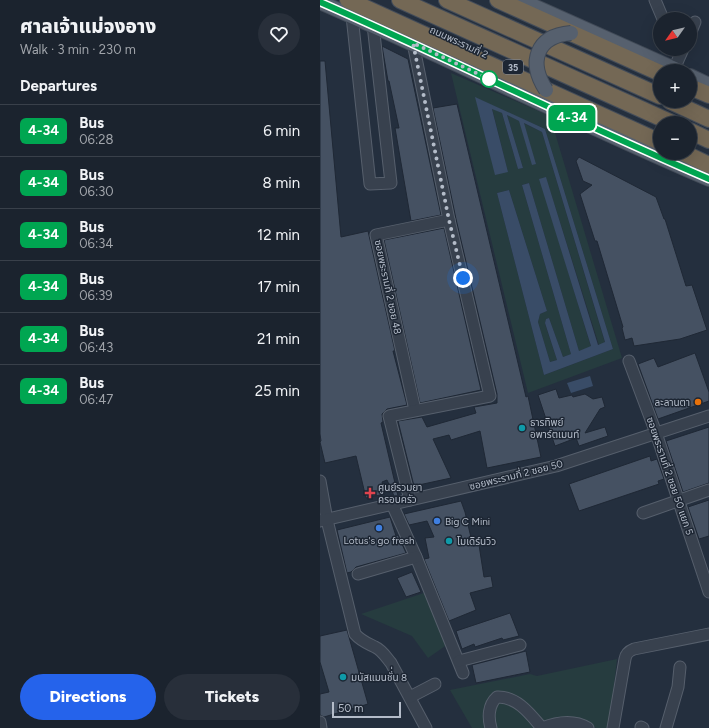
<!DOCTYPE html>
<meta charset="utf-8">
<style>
body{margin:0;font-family:Figtree,"Noto Sans Thai",sans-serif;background:#282f3a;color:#f1f3f6;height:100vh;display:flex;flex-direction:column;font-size:15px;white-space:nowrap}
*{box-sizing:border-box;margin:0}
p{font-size:13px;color:#a0a4aa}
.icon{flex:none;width:22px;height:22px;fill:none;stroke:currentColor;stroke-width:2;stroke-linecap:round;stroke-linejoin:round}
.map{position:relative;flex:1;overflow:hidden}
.sheet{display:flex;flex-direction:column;background:#1b232e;width:320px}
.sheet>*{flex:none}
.badge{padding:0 8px;border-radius:6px;font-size:14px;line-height:26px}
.needle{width:26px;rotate:236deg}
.controls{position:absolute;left:333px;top:12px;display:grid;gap:8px}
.controls a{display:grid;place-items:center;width:44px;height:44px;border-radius:50%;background:#1b232e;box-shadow:0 4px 16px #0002,0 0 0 1px #39404a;font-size:20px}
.scale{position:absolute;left:12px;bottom:10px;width:69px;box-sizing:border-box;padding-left:4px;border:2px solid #b4bcc9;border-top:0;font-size:11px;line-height:14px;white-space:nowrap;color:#b4bcc9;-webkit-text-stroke:3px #1d2633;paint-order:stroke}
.you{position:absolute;width:20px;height:20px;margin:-10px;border:3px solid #fff;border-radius:50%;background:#1a73e8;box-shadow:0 0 0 6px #1a73e833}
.map>.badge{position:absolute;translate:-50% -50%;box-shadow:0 0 0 2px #fff}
h2{padding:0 20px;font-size:15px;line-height:36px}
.round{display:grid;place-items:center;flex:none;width:42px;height:42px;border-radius:21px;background:#282f3a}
.overview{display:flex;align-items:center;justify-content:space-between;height:68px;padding:0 20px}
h1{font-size:19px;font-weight:800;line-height:30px}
.cta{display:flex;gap:8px;margin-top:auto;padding:8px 20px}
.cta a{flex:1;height:46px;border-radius:24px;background:#2563eb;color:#fff;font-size:16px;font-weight:800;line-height:46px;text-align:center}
.cta a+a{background:#282f3a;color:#f1f3f6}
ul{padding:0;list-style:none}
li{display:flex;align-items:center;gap:12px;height:52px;padding:0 20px;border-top:1px solid #39404a}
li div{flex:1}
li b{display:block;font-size:15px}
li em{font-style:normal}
li .badge{min-width:44px;font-weight:700;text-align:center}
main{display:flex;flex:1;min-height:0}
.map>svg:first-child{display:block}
</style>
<main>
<section class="sheet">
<div class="overview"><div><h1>ศาลเจ้าแม่จงอาง</h1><p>Walk · 3 min · 230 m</p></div><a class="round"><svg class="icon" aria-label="heart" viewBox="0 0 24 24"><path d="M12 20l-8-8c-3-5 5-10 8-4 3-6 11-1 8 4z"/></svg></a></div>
<h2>Departures</h2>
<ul>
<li><span class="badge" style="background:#00a651;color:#fff">4-34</span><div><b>Bus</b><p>06:28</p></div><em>6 min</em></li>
<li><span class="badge" style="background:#00a651;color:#fff">4-34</span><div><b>Bus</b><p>06:30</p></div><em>8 min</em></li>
<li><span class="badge" style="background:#00a651;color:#fff">4-34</span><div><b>Bus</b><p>06:34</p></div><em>12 min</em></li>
<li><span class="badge" style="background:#00a651;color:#fff">4-34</span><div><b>Bus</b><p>06:39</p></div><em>17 min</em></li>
<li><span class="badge" style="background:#00a651;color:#fff">4-34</span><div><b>Bus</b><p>06:43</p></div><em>21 min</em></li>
<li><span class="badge" style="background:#00a651;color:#fff">4-34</span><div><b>Bus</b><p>06:47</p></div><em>25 min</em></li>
</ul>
<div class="cta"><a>Directions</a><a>Tickets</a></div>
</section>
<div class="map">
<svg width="389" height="728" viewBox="0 0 389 728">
<rect width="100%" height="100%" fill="#242f3e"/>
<g fill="#263c3f" fill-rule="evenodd">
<path d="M 131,73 L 230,116 L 302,358 L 208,393 ZM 156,98 L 225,129 L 293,349 L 224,375 L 177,193 L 189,190 L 227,311 L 220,314 L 218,322 L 230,362 L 237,360 L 225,324 L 226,319 L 229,318 L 243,357 L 251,354 L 202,185 L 209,183 L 259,351 L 271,347 L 220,179 L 226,178 L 279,345 L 285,343 L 222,132 L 203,123 L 216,164 L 199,121 L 187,115 L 203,168 L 198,169 L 182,113 L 172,108 L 188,172 Z"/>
<path d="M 107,592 L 128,644 L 108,658 L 92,636 L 41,614 Z"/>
<path d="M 297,659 L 289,728 L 276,728 L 263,721 L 222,723 L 181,694 L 167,728 L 152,728 L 130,690 L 210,674 L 217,676 Z"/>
<path d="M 182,700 L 198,708 L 215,728 L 175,728 L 173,719 L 175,706 Z"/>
</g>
<g fill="#394c67">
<path d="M 155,97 L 225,129 L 293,349 L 224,375 L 177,193 L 189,190 L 227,311 L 220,314 L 218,322 L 230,362 L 237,360 L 225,323 L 226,319 L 229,318 L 243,357 L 251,354 L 202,185 L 209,183 L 259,351 L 271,346 L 219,179 L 226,177 L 278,345 L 285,342 L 222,132 L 204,123 L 216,164 L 212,165 L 199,121 L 187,115 L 203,168 L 198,169 L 182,113 L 172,109 L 188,172 L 175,175 Z"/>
<path d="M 270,376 L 273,386 L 251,393 L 247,383 Z"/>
</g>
<g fill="#455162" stroke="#1f2835">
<path d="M 62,46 L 88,59 L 121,215 L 91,221 L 75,128 L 79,128 L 69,81 L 68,81 Z"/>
<path d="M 0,61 L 5,61 L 21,237 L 48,231 L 75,351 L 73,351 L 87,405 L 67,409 L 62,414 L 63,422 L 61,423 L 78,496 L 74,496 L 67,480 L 62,482 L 65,494 L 46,498 L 36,456 L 5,463 L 0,442 L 1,441 L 0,434 Z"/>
<path d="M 137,104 L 206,397 L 208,396 L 221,457 L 167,468 L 160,431 L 131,440 L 129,435 L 113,439 L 131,478 L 94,486 L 78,421 L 102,417 L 107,427 L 156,413 L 154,407 L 177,403 L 177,394 L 136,219 L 113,108 Z"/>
<path d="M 259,157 L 336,197 L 344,219 L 345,219 L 366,286 L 372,285 L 387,330 L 360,339 L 314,346 L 312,338 L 305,340 L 302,328 L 303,327 L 277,241 L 275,241 L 260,194 L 272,185 L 263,181 L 256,161 Z"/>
<path d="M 124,228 L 161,390 L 100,403 L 64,240 Z"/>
<path d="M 375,353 L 389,392 L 389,401 L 338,419 L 318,364 L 334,358 L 338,367 Z"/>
<path d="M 236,389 L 239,398 L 252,395 L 253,397 L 265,394 L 273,399 L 282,397 L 285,407 L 280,409 L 265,433 L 285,427 L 288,436 L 259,446 L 256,438 L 235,446 L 218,395 Z"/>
<path d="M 389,427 L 389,483 L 363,492 L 346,441 Z"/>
<path d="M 330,456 L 331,461 L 337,459 L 344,479 L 338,481 L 339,484 L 259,511 L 249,484 Z"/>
<path d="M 389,500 L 389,536 L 379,539 L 368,507 Z"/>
<path d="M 141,501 L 145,512 L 153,546 L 159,545 L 164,577 L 171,576 L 173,587 L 150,593 L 156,610 L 129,621 L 104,559 L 109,558 L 105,538 L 114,537 L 107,521 L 89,525 L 84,514 Z"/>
<path d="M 70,517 L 76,536 L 78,535 L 86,553 L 36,567 L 31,572 L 27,573 L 17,530 Z"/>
<path d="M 92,572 L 101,592 L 86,597 L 77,578 Z"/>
<path d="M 190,613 L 199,636 L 183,640 L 182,638 L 155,647 L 154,644 L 142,649 L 136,631 Z"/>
<path d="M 27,630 L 48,704 L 4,717 L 0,715 L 0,694 L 9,692 L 0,662 L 0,636 Z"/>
<path d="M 206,651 L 210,672 L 156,683 L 152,665 Z"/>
</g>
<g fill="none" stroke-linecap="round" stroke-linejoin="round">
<defs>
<g id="minor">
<path d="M 335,0 L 343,19"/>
<path d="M 32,16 L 50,184 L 71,183 L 53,25"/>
<path d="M 370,34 L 375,22"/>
<path d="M 354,69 L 363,49"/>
<path d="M 309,361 L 336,433 L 389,592"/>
<path d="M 95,410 L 56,235 L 129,220"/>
<path d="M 0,481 L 7,520 L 35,634 C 41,641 47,643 55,647 C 62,650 66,657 71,663 L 106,728"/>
<path d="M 90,500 L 69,416 L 170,396 L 129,220 L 93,43"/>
<path d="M 72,504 L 96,557 L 143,673"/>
<path d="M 323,513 L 389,490"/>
<path d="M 0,521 L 236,466 L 389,416"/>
<path d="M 38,574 L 96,557"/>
<path d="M 139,661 L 200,645"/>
<path d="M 90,697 L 115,684"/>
<path d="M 0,722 L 1,728"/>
<path d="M 321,727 L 323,728"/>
<path d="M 171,728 C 168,718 168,705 177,697 C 197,696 211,715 222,728"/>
<path d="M 222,728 C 237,722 253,719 268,728"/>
<path d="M 293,728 L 305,659 C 306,653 309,651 314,649 L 389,634"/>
<path d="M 346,728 L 358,687 L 360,667"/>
</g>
<g id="major">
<path d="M 200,0 L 359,71"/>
<path d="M 0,2 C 130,59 258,123 389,179"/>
<path d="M 370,76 L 389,85"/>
</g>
<g id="highway">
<path d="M 28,0 L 340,142"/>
<path d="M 80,0 L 352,123"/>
<path d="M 127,0 L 340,96"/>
<path d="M 178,0 L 340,73"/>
<path d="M 370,87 L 389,95"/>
<path d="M 350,101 L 389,119"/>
<path d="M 370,131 L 389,140"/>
<path d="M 364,153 L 389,165"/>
</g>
</defs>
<use href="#minor" stroke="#565f6c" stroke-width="13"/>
<use href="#major" stroke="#414a57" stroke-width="16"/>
<use href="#highway" stroke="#434c59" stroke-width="18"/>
<use href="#minor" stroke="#38414e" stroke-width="11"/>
<use href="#major" stroke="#56606e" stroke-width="14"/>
<use href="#highway" stroke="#746855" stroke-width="16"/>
<defs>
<path id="major-bridge" d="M 226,90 C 208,62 216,36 251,33"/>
</defs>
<use href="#major-bridge" stroke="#414a57" stroke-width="16" stroke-linecap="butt"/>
<use href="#major-bridge" stroke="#56606e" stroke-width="14"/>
</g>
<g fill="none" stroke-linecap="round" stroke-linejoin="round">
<defs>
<path id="line" d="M 0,2 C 130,59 258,123 389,179"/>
</defs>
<use href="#line" stroke="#fff" stroke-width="9"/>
<use href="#line" stroke="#00a651" stroke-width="6"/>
<path stroke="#b4bcc9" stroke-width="4" stroke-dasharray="0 7.2" d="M 143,278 L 129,220 L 93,43 L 169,79"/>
</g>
<circle fill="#fff" stroke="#00a651" stroke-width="2" cx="169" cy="79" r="8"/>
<circle fill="#e8710a" stroke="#1d2633" stroke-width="1.5" cx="378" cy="402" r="4"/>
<g fill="#0f9aa8" stroke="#1d2633" stroke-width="1.5">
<circle cx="202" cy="428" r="4"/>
<circle cx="129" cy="541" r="4"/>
<circle cx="23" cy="677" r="4"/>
</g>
<path fill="#e0444e" stroke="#1d2633" stroke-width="1.5" d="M48 487h4v4h4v4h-4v4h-4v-4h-4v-4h4z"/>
<g fill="#3f7fe0" stroke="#1d2633" stroke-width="1.5">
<circle cx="117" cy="521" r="4"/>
<circle cx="59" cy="528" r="4"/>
</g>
<g text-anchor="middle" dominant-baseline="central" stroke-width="3" stroke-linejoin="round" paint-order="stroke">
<rect fill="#1d2633" stroke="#878f9c" stroke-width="1" x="183" y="60" width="20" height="14" rx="3"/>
<g font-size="9" font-weight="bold" fill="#b4bcc9">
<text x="193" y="67">35</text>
</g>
<g font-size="10" fill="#b4bcc9" stroke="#1d2633">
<text transform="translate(139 42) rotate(25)">ถนนพระรามที่ 2</text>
<text transform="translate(68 287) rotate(78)">ซอยพระรามที่ 2 ซอย 48</text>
<text transform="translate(196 475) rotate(-14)">ซอยพระรามที่ 2 ซอย 50</text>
<text transform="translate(350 476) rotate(71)">ซอยพระรามที่ 2 ซอย 50 แยก 5</text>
</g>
<g font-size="10" fill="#b4bcc9" stroke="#1d2633" text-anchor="start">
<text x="370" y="402" text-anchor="end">ละลานตา</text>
<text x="210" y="422">ธารทิพย์<tspan x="210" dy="12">อพาร์ตเมนท์</tspan></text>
<text x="58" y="487">ศูนย์รวมยา<tspan x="58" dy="12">ครอบครัว</tspan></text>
<text x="125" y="521">Big C Mini</text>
<text x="59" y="540" text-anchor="middle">Lotus's go fresh</text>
<text x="137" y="541">โมเดิร์นวิว</text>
<text x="31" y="677">มนัสแมนชั่่น 8</text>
</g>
</g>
</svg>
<div class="controls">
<a><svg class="needle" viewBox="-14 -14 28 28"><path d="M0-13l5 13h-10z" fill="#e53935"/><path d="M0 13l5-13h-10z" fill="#a0a4aa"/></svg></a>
<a>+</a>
<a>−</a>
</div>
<div class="scale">50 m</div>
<div class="you" style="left:143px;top:278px"></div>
<b class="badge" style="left:252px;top:118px;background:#00a651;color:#fff">4-34</b>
</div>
</main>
